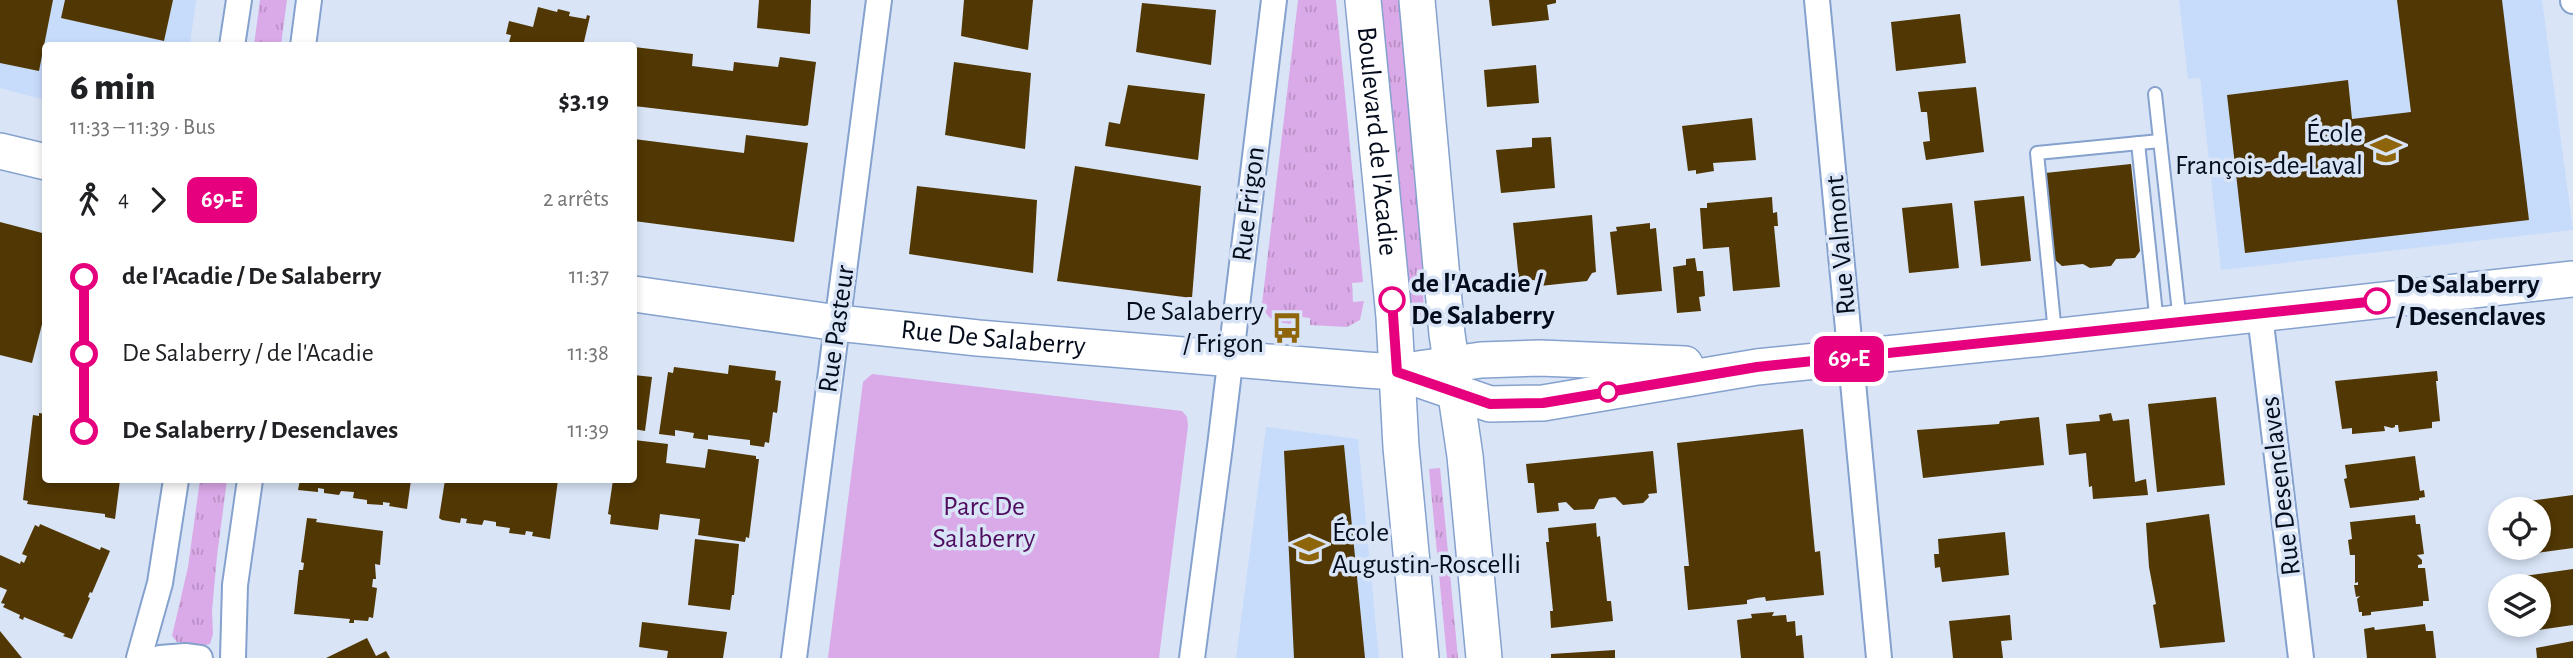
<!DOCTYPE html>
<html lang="fr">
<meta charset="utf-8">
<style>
body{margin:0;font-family:"Alegreya Sans",sans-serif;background:#f6f6f6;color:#202124;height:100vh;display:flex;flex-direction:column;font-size:26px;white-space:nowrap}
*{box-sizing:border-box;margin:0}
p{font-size:23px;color:#757577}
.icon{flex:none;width:38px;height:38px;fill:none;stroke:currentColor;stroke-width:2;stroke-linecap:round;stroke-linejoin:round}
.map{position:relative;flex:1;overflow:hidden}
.drawer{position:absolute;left:42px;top:42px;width:595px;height:441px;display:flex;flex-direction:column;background:#fff;border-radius:7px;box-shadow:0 4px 10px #0003}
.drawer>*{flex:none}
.badge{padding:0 14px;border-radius:10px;font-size:24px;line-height:46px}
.controls{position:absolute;left:2488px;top:497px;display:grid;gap:14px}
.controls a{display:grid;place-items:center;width:63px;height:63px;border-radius:50%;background:#fff;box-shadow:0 4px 10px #0003;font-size:35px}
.map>.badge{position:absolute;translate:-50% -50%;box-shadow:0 0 0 4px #fff}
.legs{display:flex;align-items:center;gap:10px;height:77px;padding:0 28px;font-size:23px}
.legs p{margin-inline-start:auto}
.summary{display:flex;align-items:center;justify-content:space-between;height:119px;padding:0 28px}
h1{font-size:38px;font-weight:800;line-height:52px}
ul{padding:0 28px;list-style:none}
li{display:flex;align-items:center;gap:24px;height:77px;font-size:26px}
li i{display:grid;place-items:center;width:10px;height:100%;margin:0 9px;background:currentColor}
li i::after{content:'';width:18px;height:18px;margin:-9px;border:5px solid;border-radius:50%;background:#fff}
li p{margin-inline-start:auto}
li:first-child i{background:linear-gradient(#0000 50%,currentColor 0)}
li:last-child i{background:linear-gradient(currentColor 50%,#0000 0)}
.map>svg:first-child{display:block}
</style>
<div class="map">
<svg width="2573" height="658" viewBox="0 0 2573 658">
<defs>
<pattern id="grass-tufts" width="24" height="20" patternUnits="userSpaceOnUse" patternTransform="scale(1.75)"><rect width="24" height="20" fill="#daa9e7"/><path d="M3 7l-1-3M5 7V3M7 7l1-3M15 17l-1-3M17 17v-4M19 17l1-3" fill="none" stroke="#b990c6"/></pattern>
</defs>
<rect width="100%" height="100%" fill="#d9e5f7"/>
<g fill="#c7dbfb">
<path d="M 0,0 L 196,0 L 190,45 L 46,46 L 45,100 L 0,88 Z"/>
<path d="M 2179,0 L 2542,0 L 2573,230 L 2221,270 L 2200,78 L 2188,79 Z"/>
<path d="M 1266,427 L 1358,439 L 1379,658 L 1236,658 Z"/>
</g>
<g fill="url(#grass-tufts)">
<path d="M 260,0 L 287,0 L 281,45 L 254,45 Z"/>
<path d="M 1298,0 L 1336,0 L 1363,282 L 1352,283 L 1353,302 L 1364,301 L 1360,320 L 1347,327 L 1310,325 L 1310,318 L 1292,316 L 1291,324 C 1275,322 1267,320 1262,304 Z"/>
<path d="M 1379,0 L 1400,0 L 1420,212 L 1424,316 L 1410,317 Z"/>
<path d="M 1440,468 L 1458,658 L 1447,658 L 1429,469 Z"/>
<path d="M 200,480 L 227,480 L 217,556 L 212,611 L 213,634 L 210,644 L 206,645 L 177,642 L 172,636 L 188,567 Z"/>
</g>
<path fill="#daa9e7" d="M 872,374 L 1182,411 L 1187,417 L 1188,426 L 1159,658 L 828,658 L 863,382 Z"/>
<g fill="#503703">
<path d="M 0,0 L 53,0 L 39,71 L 0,63 Z"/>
<path d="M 65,0 L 173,0 L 164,41 L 61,18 Z"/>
<path d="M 759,0 L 811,0 L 810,34 L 757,28 Z"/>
<path d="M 964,0 L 1033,0 L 1028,50 L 961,36 Z"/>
<path d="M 1489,0 L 1556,0 L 1556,3 L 1547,5 L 1549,20 L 1492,26 Z"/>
<path d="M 2397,0 L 2502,0 L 2529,220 L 2245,253 L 2227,95 L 2348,80 L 2352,119 L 2411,112 Z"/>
<path d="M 1142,3 L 1216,10 L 1211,65 L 1136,52 Z"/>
<path d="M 538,7 L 557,12 L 558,9 L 570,12 L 569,16 L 586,19 L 587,15 L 590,16 L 583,46 L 508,46 L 511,35 L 506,34 L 509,21 L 533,27 Z"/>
<path d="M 1960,14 L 1966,63 L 1896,71 L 1891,22 Z"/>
<path d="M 634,47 L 693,54 L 692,66 L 733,71 L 734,62 L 778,67 L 780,57 L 816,62 L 808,125 L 805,126 L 634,106 Z"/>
<path d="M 954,62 L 1031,73 L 1025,149 L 945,135 Z"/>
<path d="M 1536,65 L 1539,103 L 1487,107 L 1484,70 Z"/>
<path d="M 1128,85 L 1205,94 L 1198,160 L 1105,146 L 1109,122 L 1120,124 Z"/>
<path d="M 1976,87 L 1984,152 L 1926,160 L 1923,142 L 1930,141 L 1927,112 L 1921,112 L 1918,92 Z"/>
<path d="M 1752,118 L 1756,160 L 1713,163 L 1714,171 L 1696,174 L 1696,170 L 1688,171 L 1682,126 Z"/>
<path d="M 746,135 L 808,143 L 794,242 L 634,221 L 634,139 L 744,153 Z"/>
<path d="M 1551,137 L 1555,188 L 1501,193 L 1496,150 L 1532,147 L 1532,138 Z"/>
<path d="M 2131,164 L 2140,251 L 2135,258 L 2116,259 L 2111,266 L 2090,268 L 2083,264 L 2062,266 L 2054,259 L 2045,173 Z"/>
<path d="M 1075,166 L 1201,186 L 1192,298 L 1057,281 Z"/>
<path d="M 917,186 L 1037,200 L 1033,273 L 909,254 Z"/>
<path d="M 2024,196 L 2031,261 L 1981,266 L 1974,201 Z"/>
<path d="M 1772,197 L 1773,213 L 1777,212 L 1778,226 L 1774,226 L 1780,287 L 1733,291 L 1729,247 L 1703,249 L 1700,208 L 1707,208 L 1707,203 Z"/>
<path d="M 1952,203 L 1959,268 L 1909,273 L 1902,208 Z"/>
<path d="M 1592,215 L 1596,272 L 1592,273 L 1587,281 L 1540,286 L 1534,280 L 1519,281 L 1513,223 Z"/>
<path d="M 0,222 L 46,234 L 46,309 L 32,363 L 0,355 Z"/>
<path d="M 1650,223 L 1650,229 L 1656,228 L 1662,291 L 1617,295 L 1610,232 L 1617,231 L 1616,227 Z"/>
<path d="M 1695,258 L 1697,271 L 1703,271 L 1705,296 L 1699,297 L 1701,311 L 1677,313 L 1673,267 L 1686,265 L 1686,259 Z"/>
<path d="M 729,365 L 776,371 L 775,380 L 781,381 L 777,413 L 773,412 L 769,443 L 765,442 L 764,447 L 750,445 L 750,440 L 708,435 L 708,440 L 693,438 L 694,433 L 675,430 L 675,436 L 659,434 L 668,372 L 673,373 L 674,367 L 728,374 Z"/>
<path d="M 2437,371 L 2438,381 L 2436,381 L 2440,421 L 2432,422 L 2432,428 L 2399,432 L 2398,425 L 2395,425 L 2395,427 L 2392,428 L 2384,426 L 2385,431 L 2352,434 L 2352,428 L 2342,429 L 2335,381 Z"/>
<path d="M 634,375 L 652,377 L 645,431 L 634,429 Z"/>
<path d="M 2216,397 L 2225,485 L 2157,492 L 2148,404 Z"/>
<path d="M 39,413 L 46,414 L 46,480 L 120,480 L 115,519 L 105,517 L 105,514 L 27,504 L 28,501 L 23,500 L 33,415 L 39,416 Z"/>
<path d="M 2111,413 L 2113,421 L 2129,419 L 2135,482 L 2146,479 L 2148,495 L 2093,499 L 2092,486 L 2089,487 L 2086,453 L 2069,455 L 2066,424 L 2100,421 L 2099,415 Z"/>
<path d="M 2039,417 L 2044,465 L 1923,478 L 1917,430 L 1999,424 L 2000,421 Z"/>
<path d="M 1803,429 L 1815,552 L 1820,551 L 1824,595 L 1766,601 L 1765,597 L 1756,598 L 1747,600 L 1747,604 L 1688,610 L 1684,566 L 1689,566 L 1677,443 Z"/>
<path d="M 634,440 L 668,444 L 666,463 L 705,468 L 708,449 L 756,456 L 756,459 L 759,459 L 749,538 L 746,537 L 745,542 L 698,535 L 700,519 L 660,514 L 658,530 L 610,524 L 611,515 L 608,514 L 613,480 L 634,480 Z"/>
<path d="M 1344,445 L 1365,658 L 1294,658 L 1284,451 Z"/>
<path d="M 1653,451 L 1657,493 L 1648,494 L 1649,497 L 1643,503 L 1623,505 L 1615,497 L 1599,499 L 1594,509 L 1574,510 L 1566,502 L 1558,503 L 1559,511 L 1537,513 L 1534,483 L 1528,483 L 1526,464 Z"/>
<path d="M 2415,456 L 2420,491 L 2424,490 L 2425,497 L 2419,498 L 2419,500 L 2350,508 L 2344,479 L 2347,478 L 2345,465 Z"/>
<path d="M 300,480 L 411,480 L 407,509 L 389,506 L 390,503 L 383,502 L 383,505 L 367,504 L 367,500 L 353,498 L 354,492 L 341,491 L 339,495 L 324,493 L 324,489 L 318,488 L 318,492 L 298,490 Z"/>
<path d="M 445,480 L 558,480 L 550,539 L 532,536 L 533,532 L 526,531 L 525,535 L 509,533 L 510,528 L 496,526 L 496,522 L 484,520 L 482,525 L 466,523 L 467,519 L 461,518 L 460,523 L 442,520 L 439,518 Z"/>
<path d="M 2573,495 L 2573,548 L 2521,555 L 2521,552 L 2514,553 L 2513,548 L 2539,548 L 2539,509 L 2508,508 L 2514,507 L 2513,503 Z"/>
<path d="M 2209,514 L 2225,642 L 2160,648 L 2153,605 L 2156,604 L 2149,567 L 2146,523 Z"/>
<path d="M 2415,515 L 2416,524 L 2420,524 L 2424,554 L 2417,555 L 2422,560 L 2422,564 L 2418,565 L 2418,568 L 2425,568 L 2429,601 L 2423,601 L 2423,606 L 2371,612 L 2371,615 L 2362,616 L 2362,612 L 2359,612 L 2357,599 L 2360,596 L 2356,597 L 2354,585 L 2358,585 L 2358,582 L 2355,583 L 2355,555 L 2350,555 L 2348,540 L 2352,539 L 2350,522 Z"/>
<path d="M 307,518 L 317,519 L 316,522 L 383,531 L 380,565 L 375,564 L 376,579 L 373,579 L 372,587 L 377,588 L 373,618 L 369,617 L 368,621 L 354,620 L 354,623 L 349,623 L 350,619 L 294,614 L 299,570 L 303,570 L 304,563 L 301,562 Z"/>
<path d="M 1596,523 L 1597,537 L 1600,536 L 1607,601 L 1611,601 L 1613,621 L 1551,628 L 1550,611 L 1553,611 L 1546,542 L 1549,542 L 1548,528 Z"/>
<path d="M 40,524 L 100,550 L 101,547 L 110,551 L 92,593 L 90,592 L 88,597 L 90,598 L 72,639 L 63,636 L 65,634 L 24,617 L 23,620 L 19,618 L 20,615 L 3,607 L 5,604 L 1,603 L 7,590 L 0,587 L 0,555 L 20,564 L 21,561 L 24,563 L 27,556 L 22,554 L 35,525 L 39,527 Z"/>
<path d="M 2005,532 L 2009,575 L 1942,582 L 1940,567 L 1935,568 L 1934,554 L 1939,554 L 1938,539 Z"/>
<path d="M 695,539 L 739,544 L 734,595 L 732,595 L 730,610 L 688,605 Z"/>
<path d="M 2573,569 L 2573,625 L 2532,631 L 2531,625 L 2539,625 L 2539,586 L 2516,586 L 2516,583 L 2524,581 L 2524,576 Z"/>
<path d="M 1774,612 L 1772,616 L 1786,615 L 1787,622 L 1795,621 L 1796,636 L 1802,635 L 1804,658 L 1741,658 L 1737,620 L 1752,618 L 1751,614 Z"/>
<path d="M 2010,615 L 2012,640 L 2001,641 L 2003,658 L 1953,658 L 1949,621 Z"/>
<path d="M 642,622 L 727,632 L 723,658 L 667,658 L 668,651 L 639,647 Z"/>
<path d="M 2425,624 L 2426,631 L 2433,631 L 2436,658 L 2367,658 L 2364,629 L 2374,627 L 2375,630 Z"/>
<path d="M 0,631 L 22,658 L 0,658 Z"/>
<path d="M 367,638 L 376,656 L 386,651 L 390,658 L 326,658 Z"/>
<path d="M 2573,641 L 2573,658 L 2537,658 L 2536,648 Z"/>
<path d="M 1615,650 L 1615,658 L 1551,658 L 1551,654 Z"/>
</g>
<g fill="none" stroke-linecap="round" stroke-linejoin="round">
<defs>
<g id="service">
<path d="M 2155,94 L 2180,322"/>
<path d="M 2138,143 L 2157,324"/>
<path d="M 2055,333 L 2037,153 L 2160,141"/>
</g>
<g id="minor">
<path d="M 1817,0 L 1879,658"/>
<path d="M 2573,0 L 2573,1"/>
<path d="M 232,46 L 239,0"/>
<path d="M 303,46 L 309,0"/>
<path d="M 2260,315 L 2301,658"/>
<path d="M 139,658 L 160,583 L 176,480"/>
<path d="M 160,658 L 185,656 L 200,658"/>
<path d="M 233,658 L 235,585 L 250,480"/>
<path d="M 794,658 L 879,0"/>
<path d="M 1192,658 L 1220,446 L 1274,0"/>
</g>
<g id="secondary">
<path id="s1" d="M 1363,0 L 1394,317 L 1401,447 L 1421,658"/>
<path d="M 1417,0 L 1447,334 L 1465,456 L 1484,658"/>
<path d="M 0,151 L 46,162"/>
<path id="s2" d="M 634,294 L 838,323 L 978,338 L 1366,370 L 1397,372 L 1481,360 L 1540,358 L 1685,364"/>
<path d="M 1397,372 L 1490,404 L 1543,403 L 1757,367 L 2034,339 L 2573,279"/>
</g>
</defs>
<use href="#service" stroke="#85a1cd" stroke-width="16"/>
<use href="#minor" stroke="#85a1cd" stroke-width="28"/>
<use href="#secondary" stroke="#85a1cd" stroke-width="38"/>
<use href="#service" stroke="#fff" stroke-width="12"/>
<use href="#minor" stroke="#fff" stroke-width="24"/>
<use href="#secondary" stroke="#fff" stroke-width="35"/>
</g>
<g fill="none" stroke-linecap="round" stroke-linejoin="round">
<defs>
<path id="line-1" d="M 1392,300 L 1397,372 L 1490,404 L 1543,403 L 1757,367 L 2377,301"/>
</defs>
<use href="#line-1" stroke="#fff" stroke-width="16"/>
<use href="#line-1" stroke="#e6007e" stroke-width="10"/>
</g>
<defs>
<symbol id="school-bare" viewBox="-9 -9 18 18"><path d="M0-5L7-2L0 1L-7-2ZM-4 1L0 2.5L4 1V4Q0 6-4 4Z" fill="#8e650a" stroke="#d9e5f7" stroke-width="2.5" paint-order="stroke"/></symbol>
<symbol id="bus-bare" viewBox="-9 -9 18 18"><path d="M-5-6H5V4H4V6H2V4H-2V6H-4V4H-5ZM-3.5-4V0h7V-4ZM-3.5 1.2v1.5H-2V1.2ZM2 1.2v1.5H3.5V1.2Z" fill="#8e650a" stroke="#d9e5f7" stroke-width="2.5" paint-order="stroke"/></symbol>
</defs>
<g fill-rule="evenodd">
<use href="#school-bare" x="2364" y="128" width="44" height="44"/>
<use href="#bus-bare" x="1265" y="306" width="44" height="44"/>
<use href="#school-bare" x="1287" y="527" width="44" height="44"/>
</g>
<g fill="#fff" stroke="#e6007e" stroke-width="3.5">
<circle cx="1392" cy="300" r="12"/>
<circle cx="2377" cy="301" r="12"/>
<circle cx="1608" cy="392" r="9"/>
</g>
<g text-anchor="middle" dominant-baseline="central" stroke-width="7" stroke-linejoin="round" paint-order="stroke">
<g font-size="28" fill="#040c1c" stroke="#d9e5f7" text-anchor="end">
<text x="2363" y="134">École<tspan x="2363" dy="32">François-de-Laval</tspan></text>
<text x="1264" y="312">De Salaberry<tspan x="1264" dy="32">/ Frigon</tspan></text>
<text x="1332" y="533" text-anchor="start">École<tspan x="1332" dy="32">Augustin-Roscelli</tspan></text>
</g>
<g font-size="28" fill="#040c1c" stroke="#d9e5f7">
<text stroke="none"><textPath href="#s1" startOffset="142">Boulevard de l'Acadie</textPath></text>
<text transform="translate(1249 204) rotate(-83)">Rue Frigon</text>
<text transform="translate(1841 245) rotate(-95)">Rue Valmont</text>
<text transform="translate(837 329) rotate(-82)">Rue Pasteur</text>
<text stroke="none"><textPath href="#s2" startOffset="362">Rue De Salaberry</textPath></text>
<text transform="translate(2281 486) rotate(-97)">Rue Desenclaves</text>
</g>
<g font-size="28" font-weight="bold" fill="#040c1c" stroke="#d9e5f7" text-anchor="start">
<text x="1411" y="284">de l'Acadie /<tspan x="1411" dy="32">De Salaberry</tspan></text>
<text x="2396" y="285">De Salaberry<tspan x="2396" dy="32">/ Desenclaves</tspan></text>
</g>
<g font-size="28" fill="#500c5f" stroke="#d9e5f7">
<text x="984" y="507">Parc De<tspan x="984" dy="32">Salaberry</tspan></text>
</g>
</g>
</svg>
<div class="controls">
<a><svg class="icon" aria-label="locate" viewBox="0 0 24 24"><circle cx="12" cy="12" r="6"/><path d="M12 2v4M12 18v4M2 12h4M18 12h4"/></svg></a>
<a><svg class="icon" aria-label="layers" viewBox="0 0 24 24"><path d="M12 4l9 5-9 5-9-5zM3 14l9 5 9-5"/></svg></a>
</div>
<b class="badge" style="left:1849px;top:359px;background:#e6007e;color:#fff">69-E</b>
<section class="drawer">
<div class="summary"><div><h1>6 min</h1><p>11:33 – 11:39 · Bus</p></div><b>$3.19</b></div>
<div class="legs"><svg class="icon" aria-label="walk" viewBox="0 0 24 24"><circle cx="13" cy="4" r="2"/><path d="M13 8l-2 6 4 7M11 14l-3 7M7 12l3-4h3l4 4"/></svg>4<svg class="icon" aria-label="forward" viewBox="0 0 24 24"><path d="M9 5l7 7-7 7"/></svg><b class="badge" style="background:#e6007e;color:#fff">69-E</b><p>2 arrêts</p></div>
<ul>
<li><i style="color:#e6007e"></i><b>de l'Acadie / De Salaberry</b><p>11:37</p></li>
<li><i style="color:#e6007e"></i><span>De Salaberry / de l'Acadie</span><p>11:38</p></li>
<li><i style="color:#e6007e"></i><b>De Salaberry / Desenclaves</b><p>11:39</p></li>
</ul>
</section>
</div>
